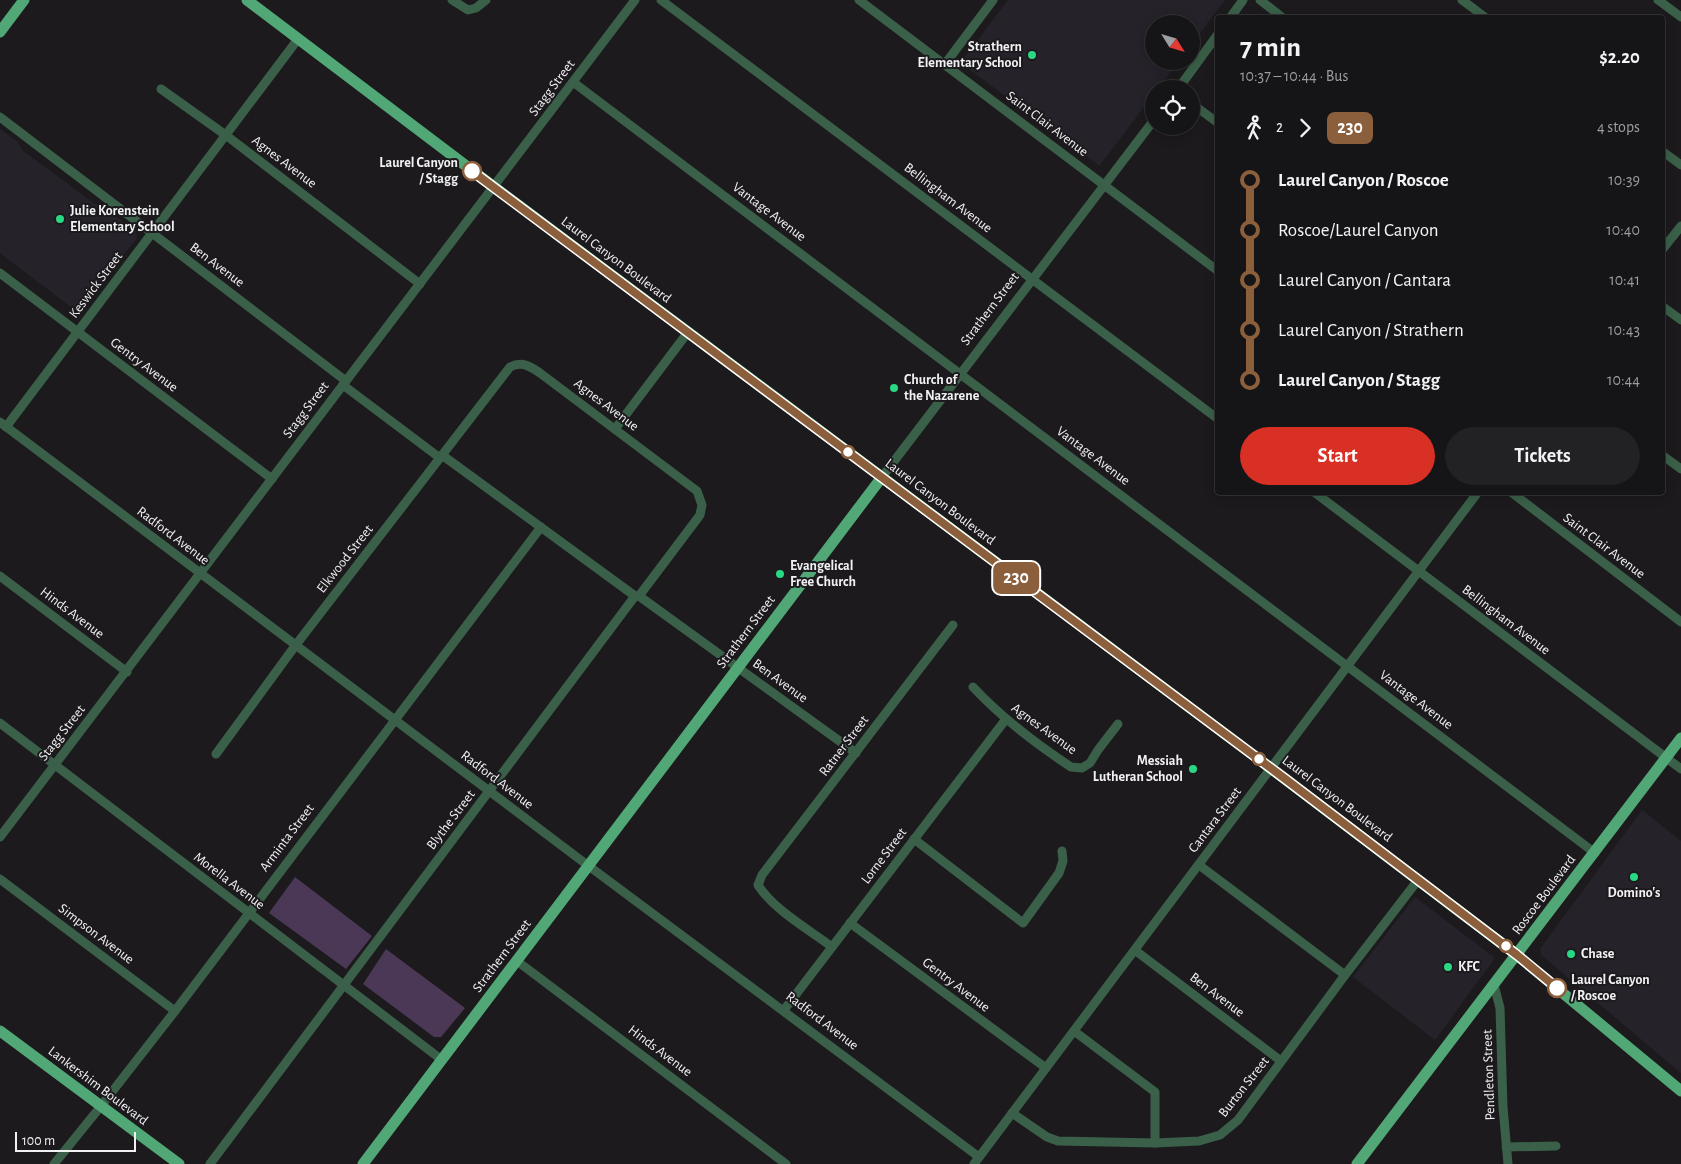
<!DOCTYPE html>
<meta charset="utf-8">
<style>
body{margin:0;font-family:"Alegreya Sans",sans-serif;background:#222123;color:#f1f3f6;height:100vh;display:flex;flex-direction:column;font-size:19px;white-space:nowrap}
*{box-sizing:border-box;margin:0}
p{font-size:16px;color:#9d9ea1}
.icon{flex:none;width:28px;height:28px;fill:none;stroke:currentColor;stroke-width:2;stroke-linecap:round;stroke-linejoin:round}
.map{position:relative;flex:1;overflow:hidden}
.panel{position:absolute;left:1215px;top:15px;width:450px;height:480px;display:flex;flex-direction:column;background:#151416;border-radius:5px;box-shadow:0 2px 12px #0003,0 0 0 1px #343335}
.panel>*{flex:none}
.badge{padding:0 10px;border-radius:8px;font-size:18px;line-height:32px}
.needle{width:32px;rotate:127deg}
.controls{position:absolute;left:1145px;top:15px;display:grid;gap:10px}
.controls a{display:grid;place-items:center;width:55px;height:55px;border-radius:50%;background:#151416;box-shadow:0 2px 12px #0003,0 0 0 1px #343335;font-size:25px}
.scale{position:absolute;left:15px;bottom:12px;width:121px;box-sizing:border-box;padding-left:5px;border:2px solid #f1f0f2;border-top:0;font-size:14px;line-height:18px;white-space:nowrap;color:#f1f0f2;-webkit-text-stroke:4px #1c1a1d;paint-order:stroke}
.map>.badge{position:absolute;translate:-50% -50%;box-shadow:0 0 0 2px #fff}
.legs{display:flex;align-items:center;gap:8px;height:55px;padding:0 25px;font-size:16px}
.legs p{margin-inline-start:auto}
.head{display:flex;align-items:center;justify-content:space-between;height:85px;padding:0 25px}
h1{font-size:28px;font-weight:600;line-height:38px}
.cta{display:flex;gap:10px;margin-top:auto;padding:10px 25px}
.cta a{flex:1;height:58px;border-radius:30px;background:#d93025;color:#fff;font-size:20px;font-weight:600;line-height:58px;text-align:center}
.cta a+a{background:#222123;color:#f1f3f6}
ul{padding:0 25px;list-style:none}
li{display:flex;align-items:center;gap:18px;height:50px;font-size:19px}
li i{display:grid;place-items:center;width:8px;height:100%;margin:0 6px;background:currentColor}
li i::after{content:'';width:12px;height:12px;margin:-6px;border:4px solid;border-radius:50%;background:#151416}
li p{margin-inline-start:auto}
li:first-child i{background:linear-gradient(#0000 50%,currentColor 0)}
li:last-child i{background:linear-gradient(currentColor 50%,#0000 0)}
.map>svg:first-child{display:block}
</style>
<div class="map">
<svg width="1681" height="1164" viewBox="0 0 1681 1164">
<rect width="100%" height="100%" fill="#1c1a1d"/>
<g fill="#26222a">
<path d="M 1008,0 L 1225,0 L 1191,45 L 1191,24 L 1154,24 L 1154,61 L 1179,61 L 1158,89 L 1154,89 L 1154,94 L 1100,165 L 1098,165 L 962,64 L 962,61 Z"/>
<path d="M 0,129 L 18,142 L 22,150 L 95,204 L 104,207 L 136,231 L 137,238 L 93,292 L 90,301 L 81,310 L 76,311 L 0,253 Z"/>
<path d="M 1642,810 L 1681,841 L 1681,1073 L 1541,955 L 1540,949 Z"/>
<path d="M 1415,897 L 1495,958 L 1435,1040 L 1353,977 Z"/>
</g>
<g fill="#4b3856">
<path d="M 295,877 L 372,936 L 346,969 L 269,913 Z"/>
<path d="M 386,949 L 465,1008 L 441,1037 L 434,1037 L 363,984 Z"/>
</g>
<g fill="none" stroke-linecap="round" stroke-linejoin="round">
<g stroke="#3a6049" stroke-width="9">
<path d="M 452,0 L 468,10 L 476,8 L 486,0"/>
<path d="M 661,0 L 1218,419"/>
<path d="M 859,0 L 1218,271"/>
<path d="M 1260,0 L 1283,18"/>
<path d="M 1462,0 L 1486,18"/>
<path d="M 1658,0 L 1681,17"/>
<path d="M 1230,18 L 1243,0"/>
<path d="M 945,64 L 993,0"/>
<path d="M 573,82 L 1595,853"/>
<path d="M 161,89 L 227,136 L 420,284"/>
<path d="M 1178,89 L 1218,34"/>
<path d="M 1191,103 L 1218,123"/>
<path d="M 0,117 L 346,381"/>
<path d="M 1662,151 L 1681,165"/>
<path d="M 1662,250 L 1681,226"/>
<path d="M 0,273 L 272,479"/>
<path d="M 1662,306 L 1681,320"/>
<path d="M 343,385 L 440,458"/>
<path d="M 0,422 L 578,858 L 979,1157"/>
<path d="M 6,427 L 298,39"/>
<path d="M 615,429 L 688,332"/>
<path d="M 442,455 L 635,596"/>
<path d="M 1662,455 L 1681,469"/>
<path d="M 882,477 L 1154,120"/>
<path d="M 1314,492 L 1681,769"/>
<path d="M 1511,492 L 1681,622"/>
<path d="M 0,576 L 127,672"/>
<path d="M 639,596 L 856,753"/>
<path d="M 973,687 C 1001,717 1036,744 1071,767 L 1082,768 L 1090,763 L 1098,750 L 1118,724"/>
<path d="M 0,723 L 442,1060"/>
<path d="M 0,837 L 635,0"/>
<path d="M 914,839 L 1023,923 L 1059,873 L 1063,861 L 1062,851"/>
<path d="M 1199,865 L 1345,975"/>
<path d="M 0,879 L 175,1011"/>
<path d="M 850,923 L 1046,1068"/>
<path d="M 832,947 C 808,929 774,910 758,885 L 762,875 L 953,625"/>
<path d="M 1136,951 L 1281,1061"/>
<path d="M 517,961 L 786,1164"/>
<path d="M 1494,985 L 1500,1008 L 1503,1107 L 1508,1164"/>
<path d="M 784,1010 L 1006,719"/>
<path d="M 1074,1031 L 1155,1092 L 1155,1143"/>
<path d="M 1012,1113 L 1047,1137 L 1058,1141 L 1155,1143 L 1199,1141 L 1220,1135 L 1238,1120 L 1345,975 L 1418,880"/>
<path d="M 1506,1147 L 1556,1146"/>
<path d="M 54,1164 L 101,1106 L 175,1011 L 541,527"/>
<path d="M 210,1164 L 635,596 L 639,596 L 700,515 L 702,505 L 697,491 L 540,373 C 530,366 522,361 510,367 L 295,646 L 216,754"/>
<path d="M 974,1164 L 1478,492"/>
</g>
<g stroke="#51a775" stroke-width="11">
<path d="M 247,0 L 494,187 L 1272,769 L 1517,955 L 1681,1091"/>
<path d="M 0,32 L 24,0"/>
<path d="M 0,1031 L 179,1164"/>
<path d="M 363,1164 L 882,477"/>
<path d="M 1357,1164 L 1681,738"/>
</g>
</g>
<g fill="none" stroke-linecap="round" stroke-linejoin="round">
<defs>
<path id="line-1" d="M 472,171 L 1284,778 L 1517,955 L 1557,988"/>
</defs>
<use href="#line-1" stroke="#fff" stroke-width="11"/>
<use href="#line-1" stroke="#8b5e3c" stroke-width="8"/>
</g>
<g fill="#28d885" stroke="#1c1a1d" stroke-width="2">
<circle cx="1032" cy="55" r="5"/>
<circle cx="60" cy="219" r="5"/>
<circle cx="894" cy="388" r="5"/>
<circle cx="780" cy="574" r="5"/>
<circle cx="1193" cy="769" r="5"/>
<circle cx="1634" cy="877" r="5"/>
<circle cx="1571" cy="954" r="5"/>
<circle cx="1448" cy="967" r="5"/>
</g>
<g fill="#fff" stroke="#8b5e3c" stroke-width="2.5">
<circle cx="472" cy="171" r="9"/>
<circle cx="848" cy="452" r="6"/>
<circle cx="1259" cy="759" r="6"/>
<circle cx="1506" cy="946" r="6"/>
<circle cx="1557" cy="988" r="9"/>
</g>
<g text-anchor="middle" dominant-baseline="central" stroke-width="4" stroke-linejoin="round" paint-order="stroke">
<g font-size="14" font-weight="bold" fill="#f1f0f2" stroke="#1c1a1d" text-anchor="start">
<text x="1022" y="47" text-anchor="end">Strathern<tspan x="1022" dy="16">Elementary School</tspan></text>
<text x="70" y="211">Julie Korenstein<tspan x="70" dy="16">Elementary School</tspan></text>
<text x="904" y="380">Church of<tspan x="904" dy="16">the Nazarene</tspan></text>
<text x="790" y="566">Evangelical<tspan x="790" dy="16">Free Church</tspan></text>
<text x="1183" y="761" text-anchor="end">Messiah<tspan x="1183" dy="16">Lutheran School</tspan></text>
<text x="1634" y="893" text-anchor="middle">Domino's</text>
<text x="1581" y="954">Chase</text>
<text x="1458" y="967">KFC</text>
</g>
<g font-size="14" fill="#f1f0f2" stroke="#1c1a1d">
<text transform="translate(552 88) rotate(-53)">Stagg Street</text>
<text transform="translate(1047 124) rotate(37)">Saint Clair Avenue</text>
<text transform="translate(284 162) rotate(37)">Agnes Avenue</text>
<text transform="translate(948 198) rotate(37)">Bellingham Avenue</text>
<text transform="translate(769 212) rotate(37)">Vantage Avenue</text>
<text transform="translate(616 260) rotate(37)">Laurel Canyon Boulevard</text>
<text transform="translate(217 265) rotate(37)">Ben Avenue</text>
<text transform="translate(96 285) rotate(-53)">Keswick Street</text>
<text transform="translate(990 309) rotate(-53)">Strathern Street</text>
<text transform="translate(144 365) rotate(37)">Gentry Avenue</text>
<text transform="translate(606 405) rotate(37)">Agnes Avenue</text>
<text transform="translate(306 410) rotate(-53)">Stagg Street</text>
<text transform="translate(1093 456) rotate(37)">Vantage Avenue</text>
<text transform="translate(940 502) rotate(37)">Laurel Canyon Boulevard</text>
<text transform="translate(173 536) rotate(37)">Radford Avenue</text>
<text transform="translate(1604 546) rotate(37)">Saint Clair Avenue</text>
<text transform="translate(345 559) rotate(-52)">Elkwood Street</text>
<text transform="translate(72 613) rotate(37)">Hinds Avenue</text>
<text transform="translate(1506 620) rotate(37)">Bellingham Avenue</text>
<text transform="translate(746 632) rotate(-53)">Strathern Street</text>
<text transform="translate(780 681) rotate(36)">Ben Avenue</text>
<text transform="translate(1416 700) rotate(37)">Vantage Avenue</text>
<text transform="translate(1044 729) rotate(36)">Agnes Avenue</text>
<text transform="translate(62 733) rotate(-52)">Stagg Street</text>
<text transform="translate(844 746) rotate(-53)">Ratner Street</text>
<text transform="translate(497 780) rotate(37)">Radford Avenue</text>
<text transform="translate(1337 799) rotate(37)">Laurel Canyon Boulevard</text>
<text transform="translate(451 820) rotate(-53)">Blythe Street</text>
<text transform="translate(1215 820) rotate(-53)">Cantara Street</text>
<text transform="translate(287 838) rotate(-53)">Arminta Street</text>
<text transform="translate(884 856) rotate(-53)">Lorne Street</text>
<text transform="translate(229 881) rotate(37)">Morella Avenue</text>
<text transform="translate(1544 895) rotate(-53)">Roscoe Boulevard</text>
<text transform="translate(96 934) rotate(37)">Simpson Avenue</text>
<text transform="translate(502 956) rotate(-53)">Strathern Street</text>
<text transform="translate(956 985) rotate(37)">Gentry Avenue</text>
<text transform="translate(1217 995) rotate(37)">Ben Avenue</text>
<text transform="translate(822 1021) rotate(37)">Radford Avenue</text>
<text transform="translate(660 1051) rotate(37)">Hinds Avenue</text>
<text transform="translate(1489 1075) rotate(-92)">Pendleton Street</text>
<text transform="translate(98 1086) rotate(37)">Lankershim Boulevard</text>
<text transform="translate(1244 1087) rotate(-52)">Burton Street</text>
</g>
<g font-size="14" font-weight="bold" fill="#f1f0f2" stroke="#1c1a1d" text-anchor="end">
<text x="458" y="163">Laurel Canyon<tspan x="458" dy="16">/ Stagg</tspan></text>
<text x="1571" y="980" text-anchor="start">Laurel Canyon<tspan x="1571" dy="16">/ Roscoe</tspan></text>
</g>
</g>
</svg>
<div class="controls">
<a><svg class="needle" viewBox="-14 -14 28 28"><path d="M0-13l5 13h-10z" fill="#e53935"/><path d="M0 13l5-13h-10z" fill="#9d9ea1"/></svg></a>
<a><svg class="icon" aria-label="locate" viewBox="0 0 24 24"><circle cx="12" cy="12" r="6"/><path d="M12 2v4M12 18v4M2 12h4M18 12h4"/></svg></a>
</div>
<div class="scale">100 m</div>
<b class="badge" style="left:1016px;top:578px;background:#8b5e3c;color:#fff">230</b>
<section class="panel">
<div class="head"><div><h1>7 min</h1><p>10:37 – 10:44 · Bus</p></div><b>$2.20</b></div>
<div class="legs"><svg class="icon" aria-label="walk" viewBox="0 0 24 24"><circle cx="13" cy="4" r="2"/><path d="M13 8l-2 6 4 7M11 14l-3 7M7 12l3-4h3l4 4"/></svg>2<svg class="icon" aria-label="forward" viewBox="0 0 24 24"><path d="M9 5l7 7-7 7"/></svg><b class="badge" style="background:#8b5e3c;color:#fff">230</b><p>4 stops</p></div>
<ul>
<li><i style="color:#8b5e3c"></i><b>Laurel Canyon / Roscoe</b><p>10:39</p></li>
<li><i style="color:#8b5e3c"></i><span>Roscoe/Laurel Canyon</span><p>10:40</p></li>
<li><i style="color:#8b5e3c"></i><span>Laurel Canyon / Cantara</span><p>10:41</p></li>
<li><i style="color:#8b5e3c"></i><span>Laurel Canyon / Strathern</span><p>10:43</p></li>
<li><i style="color:#8b5e3c"></i><b>Laurel Canyon / Stagg</b><p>10:44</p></li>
</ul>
<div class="cta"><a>Start</a><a>Tickets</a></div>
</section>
</div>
